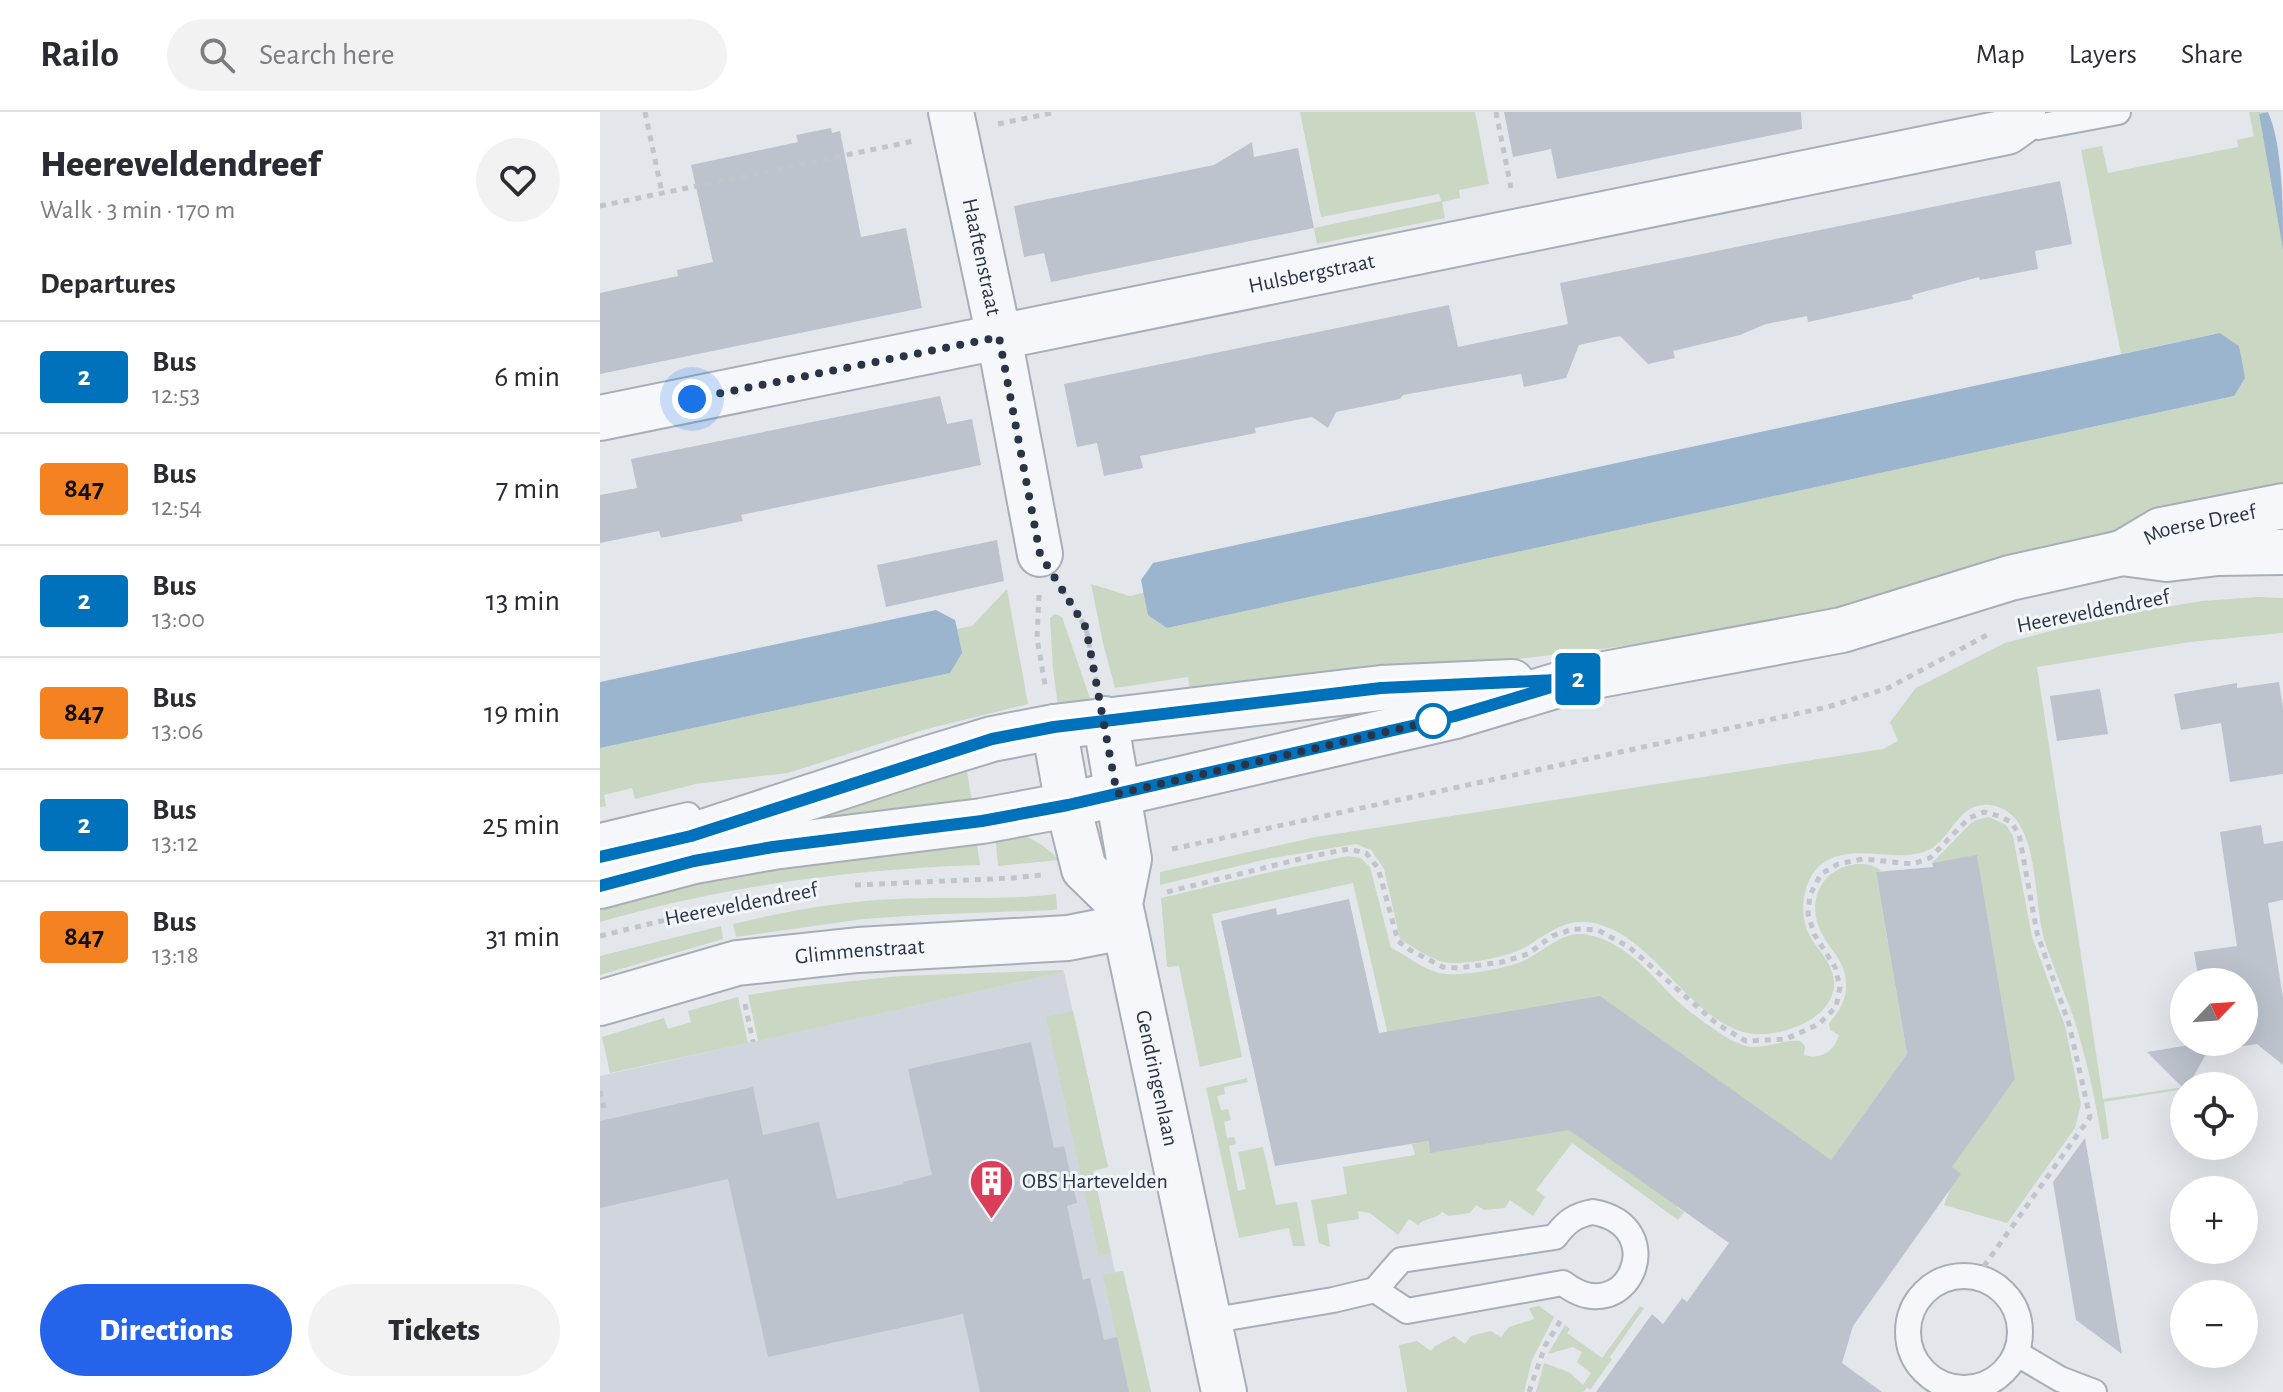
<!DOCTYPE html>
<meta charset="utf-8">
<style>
body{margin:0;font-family:"Alegreya Sans",sans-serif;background:#f2f2f3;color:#2b2b33;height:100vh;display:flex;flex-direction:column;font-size:30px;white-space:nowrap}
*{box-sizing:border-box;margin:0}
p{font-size:26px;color:#7c7c81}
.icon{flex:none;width:44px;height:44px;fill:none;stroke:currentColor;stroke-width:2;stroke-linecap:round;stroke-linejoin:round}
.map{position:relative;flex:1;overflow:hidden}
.drawer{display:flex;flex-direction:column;background:#fff;width:600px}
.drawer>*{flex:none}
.badge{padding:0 16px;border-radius:6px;font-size:28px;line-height:52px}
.needle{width:52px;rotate:65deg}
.fabs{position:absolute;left:1570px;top:856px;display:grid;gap:16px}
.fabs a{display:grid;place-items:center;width:88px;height:88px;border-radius:50%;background:#fff;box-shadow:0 8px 32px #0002;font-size:40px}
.you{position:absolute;width:40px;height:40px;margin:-20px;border:6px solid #fff;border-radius:50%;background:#1a73e8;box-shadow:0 0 0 12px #1a73e833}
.map>.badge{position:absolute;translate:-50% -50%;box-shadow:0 0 0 4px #fff}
h2{padding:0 40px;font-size:30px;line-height:72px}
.round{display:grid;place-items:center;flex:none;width:84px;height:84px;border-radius:42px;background:#f2f2f3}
.overview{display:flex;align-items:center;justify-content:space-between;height:136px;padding:0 40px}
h1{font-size:38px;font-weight:800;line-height:60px}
.button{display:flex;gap:16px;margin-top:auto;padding:16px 40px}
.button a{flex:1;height:92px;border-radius:48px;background:#2563eb;color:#fff;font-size:32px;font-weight:800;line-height:92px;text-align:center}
.button a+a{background:#f2f2f3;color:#2b2b33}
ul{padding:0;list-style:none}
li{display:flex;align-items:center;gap:24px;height:112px;padding:0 40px;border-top:2px solid #e1e1e2}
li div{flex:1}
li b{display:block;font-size:30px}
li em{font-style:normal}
li .badge{min-width:88px;font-weight:700;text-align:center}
header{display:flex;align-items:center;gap:48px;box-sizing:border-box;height:112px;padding:0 40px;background:#fff;border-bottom:2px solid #e1e1e2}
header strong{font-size:38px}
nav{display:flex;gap:44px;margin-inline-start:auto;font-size:28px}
.search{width:560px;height:72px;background:#f2f2f3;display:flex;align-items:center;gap:20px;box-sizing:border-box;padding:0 28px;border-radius:44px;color:#7c7c81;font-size:30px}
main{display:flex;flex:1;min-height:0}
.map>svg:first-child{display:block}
</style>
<header>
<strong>Railo</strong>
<div class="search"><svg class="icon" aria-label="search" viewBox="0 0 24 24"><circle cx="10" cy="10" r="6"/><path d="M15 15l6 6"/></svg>Search here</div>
<nav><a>Map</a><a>Layers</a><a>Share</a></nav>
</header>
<main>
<section class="drawer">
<div class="overview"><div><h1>Heereveldendreef</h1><p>Walk · 3 min · 170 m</p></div><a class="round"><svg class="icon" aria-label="heart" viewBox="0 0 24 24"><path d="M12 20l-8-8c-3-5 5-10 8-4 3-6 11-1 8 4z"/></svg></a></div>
<h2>Departures</h2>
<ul>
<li><span class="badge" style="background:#0072bc;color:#fff">2</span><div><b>Bus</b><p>12:53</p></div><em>6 min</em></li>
<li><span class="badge" style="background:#f58220;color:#111">847</span><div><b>Bus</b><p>12:54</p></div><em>7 min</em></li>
<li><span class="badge" style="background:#0072bc;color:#fff">2</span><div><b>Bus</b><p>13:00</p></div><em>13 min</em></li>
<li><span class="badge" style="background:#f58220;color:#111">847</span><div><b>Bus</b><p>13:06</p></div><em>19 min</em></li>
<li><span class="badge" style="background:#0072bc;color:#fff">2</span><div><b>Bus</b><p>13:12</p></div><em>25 min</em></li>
<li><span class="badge" style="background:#f58220;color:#111">847</span><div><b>Bus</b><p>13:18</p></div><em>31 min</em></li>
</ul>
<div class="button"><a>Directions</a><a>Tickets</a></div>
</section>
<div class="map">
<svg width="1683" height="1280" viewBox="0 0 1683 1280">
<rect width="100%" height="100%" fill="#e3e7ec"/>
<path fill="#d1d6de" d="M 464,860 L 508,1055 L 493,1059 L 515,1160 L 523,1159 L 551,1280 L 0,1280 L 0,964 Z"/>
<g fill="#c9d7c3">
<path d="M 700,0 L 875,0 L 889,72 L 859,78 L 860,86 L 842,90 L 845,106 L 717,132 L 714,116 L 841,89 L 839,82 L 721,105 Z"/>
<path d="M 1649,0 L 1667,0 L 1659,2 L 1683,138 L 1683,384 L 1249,494 L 1108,524 L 776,564 L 590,579 L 588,565 L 515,576 L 503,531 L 491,472 L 530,484 L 543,481 L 544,474 L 549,499 L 567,516 L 1634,284 L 1643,261 L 1640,237 L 1639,234 L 1620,221 L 1521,242 L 1481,38 L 1502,34 L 1508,61 L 1638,35 L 1637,28 L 1654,24 Z"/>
<path d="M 407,477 L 428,592 L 323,618 L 188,661 L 96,672 L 35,687 L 32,676 L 4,683 L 6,694 L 0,695 L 0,636 L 350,561 L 360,537 L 354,512 L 357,517 L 372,514 Z"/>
<path d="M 1658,485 L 1683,486 L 1683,521 L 1590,530 L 1437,555 L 1503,987 L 1584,975 L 1584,977 L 1504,990 L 1509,1026 L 1502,1028 C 1495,986 1486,944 1473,904 C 1464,879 1453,855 1445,830 C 1435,796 1438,749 1422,717 C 1416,704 1405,695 1390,693 C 1355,690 1352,731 1324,740 C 1291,750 1253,731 1223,751 C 1204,764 1199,798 1207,818 C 1213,833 1227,844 1232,860 C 1244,898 1198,919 1167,922 C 1095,929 1057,816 986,810 C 963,808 944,824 926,835 C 908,845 863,854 843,850 C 828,846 813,835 800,827 L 784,757 L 771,738 L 756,732 L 667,747 L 560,773 L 560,760 L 716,725 L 1283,637 L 1298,629 L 1290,610 L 1316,576 L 1405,531 L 1466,515 L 1535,500 L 1602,489 Z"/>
<path d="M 455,502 L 462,505 L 493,595 L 459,601 L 453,557 L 450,506 Z"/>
<path d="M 365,647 L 373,696 L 0,754 Z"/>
<path d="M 1389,705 L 1406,713 L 1413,724 L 1432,825 L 1465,914 L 1481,992 L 1475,1016 L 1407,1111 L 1344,1093 L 1353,1070 L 1345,1064 L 1415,967 L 1377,744 L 1332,751 L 1370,712 L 1376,708 Z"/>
<path d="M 375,719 L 380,753 C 251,757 124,774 0,810 L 0,786 Z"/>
<path d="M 395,720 C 426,722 436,726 459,748 L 398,754 Z"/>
<path d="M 748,744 L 761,746 L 770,755 L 791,836 C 809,844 825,860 846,862 C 862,864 908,856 923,849 C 945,839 963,817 989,823 C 1025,831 1047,858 1071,883 C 1084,896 1099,907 1114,917 C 1124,924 1134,931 1146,934 C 1165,938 1182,927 1200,929 L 1205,934 L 1204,943 C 1221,948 1234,940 1239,923 L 1230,918 L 1229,911 C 1239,900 1247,887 1246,872 C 1246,850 1231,839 1222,822 C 1206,793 1219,759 1251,753 C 1262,751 1273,752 1281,759 L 1276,761 L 1307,942 L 1224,1058 L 790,932 L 753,771 L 612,802 L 642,945 L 600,955 L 579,854 L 567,855 L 561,786 L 670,760 Z"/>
<path d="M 456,782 L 457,797 L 453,798 L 322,803 L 264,807 L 136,825 L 133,812 C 187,799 241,789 297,787 C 350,784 403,789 456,782 Z"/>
<path d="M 121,814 L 123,827 L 0,863 L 0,844 Z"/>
<path d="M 463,858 L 464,860 L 158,929 L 148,883 L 198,875 L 300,864 Z"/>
<path d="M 138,885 L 148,931 L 10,961 L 2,925 L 64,906 L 68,917 L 91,910 L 88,899 Z"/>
<path d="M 473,899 L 508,1055 L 493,1059 L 511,1141 L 499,1144 L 446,905 Z"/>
<path d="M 647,966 L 648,970 L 624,975 L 625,982 L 617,984 L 621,998 L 628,997 L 631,1008 L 624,1010 L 627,1026 L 634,1025 L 636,1032 L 629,1034 L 638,1079 L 646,1077 L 638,1040 L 663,1035 L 676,1093 L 697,1090 L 705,1134 L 693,1134 L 689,1116 L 639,1126 L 606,976 Z"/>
<path d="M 972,1005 L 1079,1092 L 1077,1095 L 1084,1100 L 1078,1108 L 972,1031 L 936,1078 L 945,1085 L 933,1104 L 910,1088 L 905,1096 L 884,1098 L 876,1093 L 870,1101 L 849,1104 L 842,1100 C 836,1108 825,1105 818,1113 L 809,1107 L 798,1123 L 770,1101 L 758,1099 L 759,1107 L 727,1112 L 730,1135 L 719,1131 L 711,1088 L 747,1082 L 743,1055 L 815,1043 L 812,1032 Z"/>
<path d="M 523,1159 L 551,1280 L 529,1280 L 503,1163 Z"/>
<path d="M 939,1194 L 954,1205 L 932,1248 L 924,1280 L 807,1280 L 799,1233 L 817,1229 L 831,1239 L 835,1234 L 854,1224 L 865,1232 L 871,1224 L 891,1219 L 901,1225 L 909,1215 L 934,1207 L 929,1196 Z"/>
<path d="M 1040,1194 L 1044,1196 L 1010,1245 L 1012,1247 L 990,1278 L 987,1275 L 983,1280 L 936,1280 L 944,1251 L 969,1260 L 983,1273 L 991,1261 L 977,1250 L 982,1240 L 973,1235 L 948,1242 L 965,1213 L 970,1217 L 967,1221 L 1002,1246 Z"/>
</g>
<g fill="#9bb5cf">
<path d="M 1668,0 C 1683,33 1683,99 1683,138 L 1659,2 Z"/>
<path d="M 1620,221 L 1639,234 L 1640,238 L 1645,266 L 1634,284 L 567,516 L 548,503 L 541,468 L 553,451 Z"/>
<path d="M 336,498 L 355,508 L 356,512 L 362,541 L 350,561 L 0,636 L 0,570 Z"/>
</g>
<g fill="#bcc3cd">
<path d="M 904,0 L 1201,0 L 1202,17 L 957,67 L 951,37 L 913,45 Z"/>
<path d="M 231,16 L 232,21 L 240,19 L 261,125 L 306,116 L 322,196 L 0,262 L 0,181 L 78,164 L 77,158 L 113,150 L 91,53 L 198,30 L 196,23 Z"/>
<path d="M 652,30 L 654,45 L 698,36 L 714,116 L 451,170 L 444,141 L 424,145 L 414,94 L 614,53 Z"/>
<path d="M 1460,69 L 1472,132 L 1435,139 L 1438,157 L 1380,168 L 1379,165 L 1312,183 L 1313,187 L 1208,210 L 1207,204 L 1166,212 L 1140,223 L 1073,239 L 1075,246 L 1048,252 L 1020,224 L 979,233 L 966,266 L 924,275 L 921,262 L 803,283 L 800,287 L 736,300 L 728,316 L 712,305 L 655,316 L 656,321 L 540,344 L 543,356 L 504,364 L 497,331 L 477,335 L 464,272 L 849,193 L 858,235 L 968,212 L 960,171 Z"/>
<path d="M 340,284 L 347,312 L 372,307 L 381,353 L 141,403 L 143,409 L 61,426 L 59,419 L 0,431 L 0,383 L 37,376 L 31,347 Z"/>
<path d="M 397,428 L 404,469 L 286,495 L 277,453 Z"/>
<path d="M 1679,570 L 1683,596 L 1683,662 L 1630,670 L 1621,611 L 1581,618 L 1574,582 L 1637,571 L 1637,576 Z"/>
<path d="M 1500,577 L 1508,622 L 1457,629 L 1450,584 Z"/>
<path d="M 1661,713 L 1664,732 L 1683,729 L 1683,788 L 1668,791 L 1683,886 L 1683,953 L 1657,932 L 1609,939 L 1609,937 L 1588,974 L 1584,974 L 1584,977 L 1547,940 L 1608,930 L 1644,930 L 1644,870 L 1599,870 L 1594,840 L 1637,834 L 1620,720 Z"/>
<path d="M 1377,743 L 1415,967 L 1352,1055 L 1361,1062 L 1253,1214 L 1242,1251 L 1282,1280 L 996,1280 L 1052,1202 L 1063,1212 L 1082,1186 L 1087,1190 L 1129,1131 L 969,1018 L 830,1041 L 829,1029 L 675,1054 L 621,809 L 676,796 L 677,803 L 749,787 L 779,921 L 1000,884 L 1231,1048 L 1307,942 L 1276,760 L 1333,755 L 1332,751 Z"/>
<path d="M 431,930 L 454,1036 L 464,1034 L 477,1091 L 467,1094 L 483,1168 L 490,1166 L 504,1228 L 517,1225 L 529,1280 L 380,1280 L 363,1202 L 168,1245 L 128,1067 L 0,1096 L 0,1009 L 153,975 L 163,1023 L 219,1010 L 237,1087 L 304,1072 L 303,1070 L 332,1063 L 308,957 Z"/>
<path d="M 1485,1026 L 1522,1242 L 1476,1208 L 1453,1070 Z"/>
</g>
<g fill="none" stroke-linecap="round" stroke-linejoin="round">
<defs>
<g id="service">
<path d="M 1421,10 L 1438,15 L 1518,0"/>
<path d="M 0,724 L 88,703"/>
<path d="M 993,1100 C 1073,1114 1027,1221 963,1171 L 807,1199 L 775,1178 L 801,1148 L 955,1125 C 966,1110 975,1103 993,1100 Z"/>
<circle cx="1364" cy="1220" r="56"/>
<path d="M 609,1209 L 733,1188 L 775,1178"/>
<path d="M 1416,1241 L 1460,1267 L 1494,1280"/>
</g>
<g id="minor">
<path id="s1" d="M 351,0 L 399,225 L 440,442"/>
<path id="s2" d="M 0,306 L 1407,20 L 1421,10 L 1423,0"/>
<path id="s3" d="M 505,607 L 529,747 L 520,792 L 624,1280"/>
<path d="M 454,615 L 468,693 L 484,757 L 520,792"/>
<path id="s4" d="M 0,891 L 137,851 L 258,838 L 468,826 L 524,815"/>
</g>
<g id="tertiary">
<path id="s5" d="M 1524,440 L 1561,418 L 1683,394"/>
<path d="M 68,729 L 91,724 L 320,649 L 392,627 L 454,615 L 781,576 L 912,570"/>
<path d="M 0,774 L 94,749 L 173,735 L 382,709 L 468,693 L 855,604 L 978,567 L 1242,518 L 1410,466 L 1522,441 L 1567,447 L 1618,441 L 1683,440"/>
</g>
</defs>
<use href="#service" stroke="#a7aeb7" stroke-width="28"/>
<use href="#minor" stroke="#a7aeb7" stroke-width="48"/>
<use href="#tertiary" stroke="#a7aeb7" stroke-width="48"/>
<g stroke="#c1c4cb" stroke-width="5" stroke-dasharray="6 6" stroke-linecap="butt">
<path d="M 45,0 L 62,81"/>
<path d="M 896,0 L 911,76"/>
<path d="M 398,12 L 456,0"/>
<path d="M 0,94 L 314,29"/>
<path d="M 462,477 L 486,516 L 496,567"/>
<path d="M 439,483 L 437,526 L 445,573"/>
<path d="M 572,737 L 1228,595 L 1288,576 L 1387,523"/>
<path d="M 255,773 L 413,766 L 441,763"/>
<path d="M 567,780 L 708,745 L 748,737 L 766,741 L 778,756 L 798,829 L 810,838 L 843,855 L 859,856 L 902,850 L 928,842 L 952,824 L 973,817 L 998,818 L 1029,835 L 1117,912 L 1146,929 L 1186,927 L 1219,912 L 1236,895 L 1240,875 L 1235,855 L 1214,822 L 1208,802 L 1210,783 L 1221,762 L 1238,752 L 1263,747 L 1313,752 L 1330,746 L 1369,706 L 1384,700 L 1399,704 L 1411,710 L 1419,722 L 1437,821 L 1469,912 L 1490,1005 L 1377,1164"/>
<path d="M 0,824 L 143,789"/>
<path d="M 145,892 L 153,930"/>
<path d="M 0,979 L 4,996"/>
<path d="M 929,1280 L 945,1234 L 961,1208"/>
</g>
<use href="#service" stroke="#f6f7fa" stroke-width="24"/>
<use href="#minor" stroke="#f6f7fa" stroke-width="44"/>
<use href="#tertiary" stroke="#f6f7fa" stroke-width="44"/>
</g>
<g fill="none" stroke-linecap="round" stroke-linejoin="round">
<defs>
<path id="line" d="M 0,745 L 91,724 L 392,627 L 454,615 L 781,576 L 978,567 L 855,604 L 468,693 L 382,709 L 173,735 L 94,749 L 0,774"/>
</defs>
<use href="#line" stroke="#fff" stroke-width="18"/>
<use href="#line" stroke="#0072bc" stroke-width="12"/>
<path stroke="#293446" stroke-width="8" stroke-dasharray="0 14.4" d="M 92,287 L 399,225 L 440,442 L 486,516 L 517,682 L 833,609"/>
</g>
<defs>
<symbol id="building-pin" viewBox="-11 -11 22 30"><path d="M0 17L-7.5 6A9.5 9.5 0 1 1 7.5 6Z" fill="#db3e5a" stroke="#f3f6f9"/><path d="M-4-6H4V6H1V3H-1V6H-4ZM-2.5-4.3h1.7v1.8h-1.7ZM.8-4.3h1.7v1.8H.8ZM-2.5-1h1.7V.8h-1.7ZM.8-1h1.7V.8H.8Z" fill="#fff"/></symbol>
</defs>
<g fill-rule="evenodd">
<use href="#building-pin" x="366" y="1044" width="51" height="69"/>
</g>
<circle fill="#fff" stroke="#0072bc" stroke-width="4" cx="833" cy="609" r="16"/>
<g text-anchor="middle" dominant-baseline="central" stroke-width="6" stroke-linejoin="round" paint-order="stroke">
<g font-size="22" fill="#293446" stroke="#f3f6f9">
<text stroke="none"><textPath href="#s1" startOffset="148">Haaftenstraat</textPath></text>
<text stroke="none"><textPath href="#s2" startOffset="726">Hulsbergstraat</textPath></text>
<text stroke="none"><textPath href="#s5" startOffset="82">Moerse Dreef</textPath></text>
<text transform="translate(1493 499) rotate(-11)">Heereveldendreef</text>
<text transform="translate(141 792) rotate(-11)">Heereveldendreef</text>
<text stroke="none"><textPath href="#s4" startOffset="266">Glimmenstraat</textPath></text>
<text stroke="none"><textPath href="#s3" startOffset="366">Gendringenlaan</textPath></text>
</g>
<g font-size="22" fill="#293446" stroke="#f3f6f9" text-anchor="start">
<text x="422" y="1069">OBS Hartevelden</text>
</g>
</g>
</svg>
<div class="fabs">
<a><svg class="needle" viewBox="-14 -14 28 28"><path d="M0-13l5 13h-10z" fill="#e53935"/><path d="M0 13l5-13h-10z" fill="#7c7c81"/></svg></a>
<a><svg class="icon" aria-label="locate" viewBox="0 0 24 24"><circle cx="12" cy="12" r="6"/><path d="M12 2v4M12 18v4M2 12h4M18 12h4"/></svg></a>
<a>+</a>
<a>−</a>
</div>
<div class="you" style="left:92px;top:287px"></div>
<b class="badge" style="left:978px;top:567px;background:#0072bc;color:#fff">2</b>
</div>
</main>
